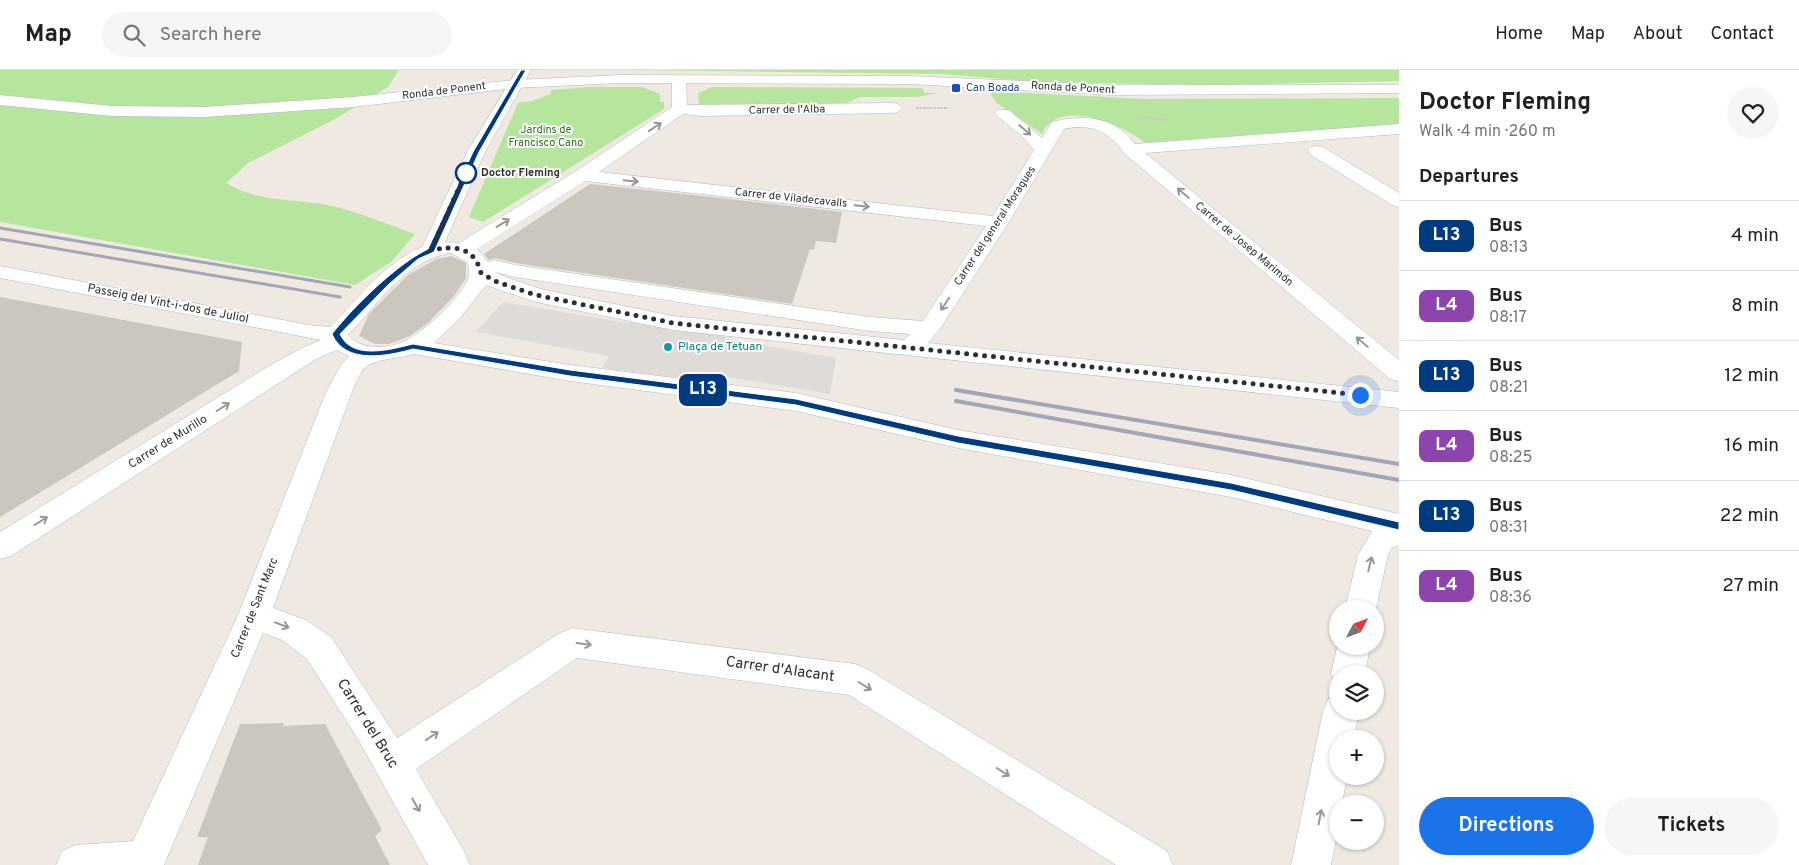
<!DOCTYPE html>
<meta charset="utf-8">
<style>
body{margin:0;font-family:Overpass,sans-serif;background:#f6f6f6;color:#202124;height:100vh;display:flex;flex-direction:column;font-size:19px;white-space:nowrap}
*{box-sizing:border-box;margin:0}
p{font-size:16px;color:#757577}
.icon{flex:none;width:28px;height:28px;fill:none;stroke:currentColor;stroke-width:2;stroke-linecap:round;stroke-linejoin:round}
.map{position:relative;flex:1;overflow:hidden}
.panel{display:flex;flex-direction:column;background:#fff;width:400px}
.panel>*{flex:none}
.badge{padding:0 10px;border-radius:8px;font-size:18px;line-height:32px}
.needle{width:32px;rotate:49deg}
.buttons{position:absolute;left:1329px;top:530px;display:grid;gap:10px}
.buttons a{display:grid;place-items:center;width:55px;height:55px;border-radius:50%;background:#fff;box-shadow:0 1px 4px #0004;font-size:25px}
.you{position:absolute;width:25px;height:25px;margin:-12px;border:4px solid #fff;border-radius:50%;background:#1a73e8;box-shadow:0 0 0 8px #1a73e833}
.map>.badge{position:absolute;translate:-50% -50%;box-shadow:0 0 0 2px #fff}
h2{padding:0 20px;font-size:19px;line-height:45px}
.round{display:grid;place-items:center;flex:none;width:52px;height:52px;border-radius:26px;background:#f6f6f6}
.head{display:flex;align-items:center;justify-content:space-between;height:85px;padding:0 20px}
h1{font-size:24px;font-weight:700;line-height:38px}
.button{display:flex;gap:10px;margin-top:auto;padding:10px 20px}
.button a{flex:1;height:58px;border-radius:30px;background:#1a73e8;color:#fff;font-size:20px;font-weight:700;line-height:58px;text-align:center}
.button a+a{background:#f6f6f6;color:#202124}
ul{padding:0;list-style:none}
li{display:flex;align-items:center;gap:15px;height:70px;padding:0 20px;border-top:1px solid #e0e0e0}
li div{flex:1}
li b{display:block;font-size:19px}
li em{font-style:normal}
li .badge{min-width:55px;font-weight:700;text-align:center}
header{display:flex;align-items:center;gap:30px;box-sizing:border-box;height:70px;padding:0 25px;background:#fff;border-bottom:1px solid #e0e0e0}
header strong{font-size:24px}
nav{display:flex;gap:28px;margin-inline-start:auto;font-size:18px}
.search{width:350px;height:45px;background:#f6f6f6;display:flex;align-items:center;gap:12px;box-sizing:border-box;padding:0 18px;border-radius:28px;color:#757577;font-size:19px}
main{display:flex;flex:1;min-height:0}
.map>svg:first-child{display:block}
</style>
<header>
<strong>Map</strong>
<div class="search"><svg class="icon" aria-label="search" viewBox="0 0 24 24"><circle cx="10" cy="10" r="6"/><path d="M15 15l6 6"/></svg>Search here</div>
<nav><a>Home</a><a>Map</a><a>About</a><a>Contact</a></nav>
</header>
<main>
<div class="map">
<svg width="1399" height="795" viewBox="0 0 1399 795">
<rect width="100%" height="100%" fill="#efe9e1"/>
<g fill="#b6e59e">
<path d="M 0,0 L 433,0 L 399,0 L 388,17 L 335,49 L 248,93 L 226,113 C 257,132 292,129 327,135 C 357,141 386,154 415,164 L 391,192 L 355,215 L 0,152 Z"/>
<path d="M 629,0 L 1399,0 L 1399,11 L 1215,15 L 1040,12 L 942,4 Z"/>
<path d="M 591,17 L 642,17 L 660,24 L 660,32 L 664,32 L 664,39 L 483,152 L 469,147 L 518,33 L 532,31 L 551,24 L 551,20 Z"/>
<path d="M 712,17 L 922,18 L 925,23 L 938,23 L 917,27 L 860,27 L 845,34 L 699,35 L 698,23 Z"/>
<path d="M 989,21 L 1145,29 L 1399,28 L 1399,56 L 1147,75 C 1127,55 1057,26 1042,64 L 997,33 Z"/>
</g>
<path fill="#dfdcd8" d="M 503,232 L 628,253 L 629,251 L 725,265 L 725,269 L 836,288 L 830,324 L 710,304 L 707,311 L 602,298 L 609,286 L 476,262 Z"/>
<g fill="#cbc7bf">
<path d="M 590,114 L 712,127 L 842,142 L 836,173 L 816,171 L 814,180 L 810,179 L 792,234 L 515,193 L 495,188 L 489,190 L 484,184 Z"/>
<path d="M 451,186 L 466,193 L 466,208 L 454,226 L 428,253 L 410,266 L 389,274 L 375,274 L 359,266 L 369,244 L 408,205 L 436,189 Z"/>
<path d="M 0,227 L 242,272 L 239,301 L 0,447 Z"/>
<path d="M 284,653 L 283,656 L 325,654 L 382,760 L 375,766 L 390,795 L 198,795 L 208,767 L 197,767 L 240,654 Z"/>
</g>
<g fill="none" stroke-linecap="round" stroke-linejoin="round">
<defs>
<g id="street">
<path d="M 517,0 L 531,0 L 485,82 L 445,172 L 459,173 L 576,101 L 672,37 L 672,9 L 674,6 L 684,6 L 686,9 L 687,35 L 894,33 L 900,35 L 902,38 L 900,41 L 894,43 L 701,46 L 683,44 L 599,102 L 993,146 L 1034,80 L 1021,65 L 997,46 L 995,43 L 997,40 L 1009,40 L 1042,68 L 1052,52 C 1083,44 1115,46 1135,74 L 1399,54 L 1399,64 L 1145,83 L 1399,290 L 1399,311 L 1390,309 L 1124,83 C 1109,61 1090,53 1064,59 L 1009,152 L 940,259 L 928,273 L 1399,322 L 1399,338 L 673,260 L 536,232 L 486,215 L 460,248 L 434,273 L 570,295 L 796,323 L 958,360 L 1231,405 L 1399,444 L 1399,475 L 1392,478 L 1388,485 L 1375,543 L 1375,539 L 1345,539 L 1358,485 L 1372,461 L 1231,427 L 958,378 L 796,341 L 570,311 L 414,284 C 399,289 371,288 362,301 C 358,307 355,315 352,322 L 273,538 L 306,550 L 331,567 L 397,668 L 560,563 L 572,558 L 855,594 L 867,599 L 1167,781 L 1173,795 L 1116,795 L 849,625 L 577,588 L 416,699 L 464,781 L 470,795 L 428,795 L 358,669 L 307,589 L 282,570 L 263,563 L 164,795 L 56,795 L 62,781 L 76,775 L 133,771 L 238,545 L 326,322 L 341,295 L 349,286 L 337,280 L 316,289 L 11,486 L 0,489 L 0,462 L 269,296 L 300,279 L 321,270 L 0,208 L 0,196 L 309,255 L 330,257 C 359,228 385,192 422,177 L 467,82 ZM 585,111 L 986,156 L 923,251 L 870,247 L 515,195 L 495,190 L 488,192 L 477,179 ZM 451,183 L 467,192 C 470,198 470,204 467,211 C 458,230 422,264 403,272 C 386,279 360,280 348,265 C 377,235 407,189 451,183 ZM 495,202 L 515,207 L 870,261 L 910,264 L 904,270 L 673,246 L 541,219 L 505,207 Z"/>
<path d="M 1317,76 L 1323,77 L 1399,123 L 1399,137 L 1392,135 L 1311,85 L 1308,81 L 1311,77 Z"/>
<path d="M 1338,573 L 1338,576 L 1370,576 L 1365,604 L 1338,604 L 1338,616 L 1331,604 Z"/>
<path d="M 1338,626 L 1338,641 L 1359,641 L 1354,669 L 1338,669 L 1338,706 L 1347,706 L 1342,734 L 1338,734 L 1338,760 L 1331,795 L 1291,795 L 1323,641 L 1328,629 Z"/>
</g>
<path id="secondary" d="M 621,5 L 910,6 L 1115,15 L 1399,15 L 1399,23 L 1115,25 L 910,14 L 621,13 L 515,18 L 353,37 L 204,47 L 112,46 L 0,35 L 0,25 L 112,36 L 204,37 L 353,27 L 515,10 Z"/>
</defs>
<use href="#street" stroke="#b4b7c1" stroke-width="1"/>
<use href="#secondary" stroke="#b4b7c1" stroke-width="1"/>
<g stroke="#c9c9c9" stroke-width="2" stroke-dasharray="2.5 1" stroke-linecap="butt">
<path d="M 916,38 L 948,38"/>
<path d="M 1138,47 L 1169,50"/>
</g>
<use href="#street" fill="#fff" fill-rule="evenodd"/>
<use href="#secondary" fill="#fff" fill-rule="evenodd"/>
<g stroke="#a3a6b8" stroke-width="3">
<path d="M 0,158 L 350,217"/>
<path d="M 0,169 L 340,227"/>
</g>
<g stroke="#a3a6b8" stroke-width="4">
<path d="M 956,320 L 1399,394"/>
<path d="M 956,331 L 1399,410"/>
</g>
</g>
<defs><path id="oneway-shaft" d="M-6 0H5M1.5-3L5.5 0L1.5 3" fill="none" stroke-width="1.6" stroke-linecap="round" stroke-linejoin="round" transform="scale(1.25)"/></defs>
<g stroke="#969696">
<use href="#oneway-shaft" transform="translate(655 57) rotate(-34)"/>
<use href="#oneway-shaft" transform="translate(1025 60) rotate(40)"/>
<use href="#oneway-shaft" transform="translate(631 111) rotate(6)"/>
<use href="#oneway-shaft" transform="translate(1183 123) rotate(-140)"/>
<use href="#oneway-shaft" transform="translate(862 136) rotate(6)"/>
<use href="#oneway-shaft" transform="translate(503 153) rotate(-31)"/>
<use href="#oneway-shaft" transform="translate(945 234) rotate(123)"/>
<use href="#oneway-shaft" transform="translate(1362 272) rotate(-140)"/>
<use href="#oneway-shaft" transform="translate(223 337) rotate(-32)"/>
<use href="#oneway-shaft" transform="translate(41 451) rotate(-32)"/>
<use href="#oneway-shaft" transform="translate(1370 494) rotate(-76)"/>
<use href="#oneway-shaft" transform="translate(282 555) rotate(21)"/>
<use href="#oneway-shaft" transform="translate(584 574) rotate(8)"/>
<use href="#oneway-shaft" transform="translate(865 616) rotate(32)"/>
<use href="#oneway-shaft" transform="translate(432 666) rotate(-34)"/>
<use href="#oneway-shaft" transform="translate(1003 702) rotate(32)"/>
<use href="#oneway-shaft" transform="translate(416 735) rotate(60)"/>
<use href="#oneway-shaft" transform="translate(1320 747) rotate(-79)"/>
</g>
<path fill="#003b80" stroke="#fff" d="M 521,0 L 526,0 L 479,82 L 434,182 L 418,189 L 388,215 L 340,264 C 352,291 392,279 413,274 L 570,300 L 796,329 L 958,366 L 1231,413 L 1399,452 L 1399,460 L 1231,420 L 958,373 L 796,335 L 570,306 L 413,279 C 388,286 345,295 332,264 C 354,236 397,194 428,179 L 473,82 Z"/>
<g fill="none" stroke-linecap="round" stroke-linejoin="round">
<path stroke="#2e2e2e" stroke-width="5" stroke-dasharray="0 9" d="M 466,103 L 469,96 L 431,180 C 455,176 474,176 481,203 L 497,212 L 536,225 L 673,253 L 1360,325"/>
</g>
<rect fill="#1a4fb4" stroke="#fff" stroke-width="2" x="951" y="13" width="10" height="10" rx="2.5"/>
<circle fill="#fff" stroke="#003b80" stroke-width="2.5" cx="466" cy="103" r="10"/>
<circle fill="#0f9aa8" stroke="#fff" stroke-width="2" cx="668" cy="277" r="5"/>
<g text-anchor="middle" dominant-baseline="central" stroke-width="4" stroke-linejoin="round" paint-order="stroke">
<g font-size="11" fill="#164399" stroke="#fff" text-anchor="start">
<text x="966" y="18">Can Boada</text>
</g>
<g font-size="11" fill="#2e2e2e" stroke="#fff">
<text transform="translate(1073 18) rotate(3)">Ronda de Ponent</text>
<text transform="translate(444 21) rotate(-7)">Ronda de Ponent</text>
<text transform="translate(787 40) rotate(-1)">Carrer de l'Alba</text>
<text transform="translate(791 128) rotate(6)">Carrer de Viladecavalls</text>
<text transform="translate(995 156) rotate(-57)">Carrer del general Moragues</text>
<text transform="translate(1244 174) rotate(40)">Carrer de Josep Marimón</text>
</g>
<g font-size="11" fill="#2c6e1b" stroke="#fff">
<text x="546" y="60">Jardins de<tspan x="546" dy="13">Francisco Cano</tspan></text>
</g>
<g font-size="11" font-weight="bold" fill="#2e2e2e" stroke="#fff" text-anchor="start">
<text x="481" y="103">Doctor Fleming</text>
</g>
<g font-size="12" fill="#2e2e2e" stroke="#fff">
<text transform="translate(168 234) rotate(11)">Passeig del Vint-i-dos de Juliol</text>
<text transform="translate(168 372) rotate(-32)">Carrer de Murillo</text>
<text transform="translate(255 538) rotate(-68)">Carrer de Sant Marc</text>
</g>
<g font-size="12" fill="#0d838f" stroke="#fff" text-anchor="start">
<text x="678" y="277">Plaça de Tetuan</text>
</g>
<g font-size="15" fill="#2e2e2e" stroke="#fff">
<text transform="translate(780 600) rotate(8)">Carrer d'Alacant</text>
<text transform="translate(367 654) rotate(58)">Carrer del Bruc</text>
</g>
</g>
</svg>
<div class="buttons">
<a><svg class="needle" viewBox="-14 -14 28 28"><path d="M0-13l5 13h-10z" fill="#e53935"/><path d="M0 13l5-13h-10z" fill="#757577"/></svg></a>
<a><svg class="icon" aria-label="layers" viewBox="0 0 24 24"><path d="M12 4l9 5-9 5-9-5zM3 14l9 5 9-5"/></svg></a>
<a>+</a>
<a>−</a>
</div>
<div class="you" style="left:1360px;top:325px"></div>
<b class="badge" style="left:703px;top:320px;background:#003b80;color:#fff">L13</b>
</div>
<section class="panel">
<div class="head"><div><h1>Doctor Fleming</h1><p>Walk · 4 min · 260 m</p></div><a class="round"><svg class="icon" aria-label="heart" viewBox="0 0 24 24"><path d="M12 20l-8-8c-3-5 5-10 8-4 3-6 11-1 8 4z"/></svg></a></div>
<h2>Departures</h2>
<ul>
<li><span class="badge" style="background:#003b80;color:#fff">L13</span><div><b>Bus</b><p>08:13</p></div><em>4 min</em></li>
<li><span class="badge" style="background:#8e44ad;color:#fff">L4</span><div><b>Bus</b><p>08:17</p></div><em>8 min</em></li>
<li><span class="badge" style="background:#003b80;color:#fff">L13</span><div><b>Bus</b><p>08:21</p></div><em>12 min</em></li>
<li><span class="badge" style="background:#8e44ad;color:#fff">L4</span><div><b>Bus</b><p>08:25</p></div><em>16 min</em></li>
<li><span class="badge" style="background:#003b80;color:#fff">L13</span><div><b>Bus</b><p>08:31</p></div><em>22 min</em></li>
<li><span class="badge" style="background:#8e44ad;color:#fff">L4</span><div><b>Bus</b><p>08:36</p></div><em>27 min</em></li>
</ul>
<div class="button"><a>Directions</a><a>Tickets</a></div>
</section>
</main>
